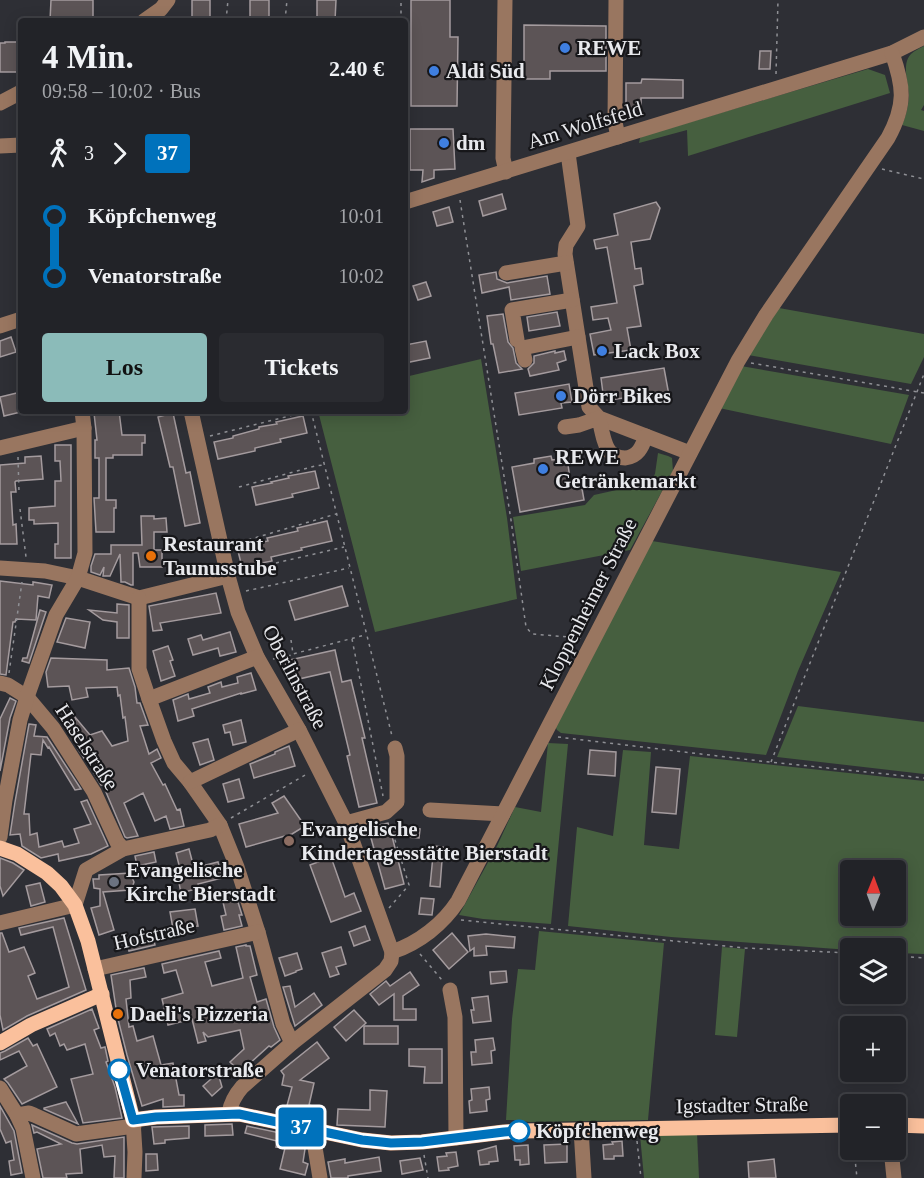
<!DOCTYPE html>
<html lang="de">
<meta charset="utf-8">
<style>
body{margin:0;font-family:"Times New Roman",serif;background:#2a2b30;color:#f1f3f6;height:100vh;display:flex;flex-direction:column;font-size:22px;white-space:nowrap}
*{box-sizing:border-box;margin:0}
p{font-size:20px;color:#a2a4a8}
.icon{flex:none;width:33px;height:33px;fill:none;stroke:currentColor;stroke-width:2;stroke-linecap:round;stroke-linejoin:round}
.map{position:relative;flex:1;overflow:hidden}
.details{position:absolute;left:18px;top:18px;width:390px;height:396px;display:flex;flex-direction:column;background:#222328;border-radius:6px;box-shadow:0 3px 15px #0003,0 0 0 2px #3f4045}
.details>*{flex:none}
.badge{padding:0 12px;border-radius:4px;font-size:21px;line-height:39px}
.needle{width:39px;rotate:1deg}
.fabs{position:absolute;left:840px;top:860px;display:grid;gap:12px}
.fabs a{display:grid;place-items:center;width:66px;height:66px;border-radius:6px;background:#222328;box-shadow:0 3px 15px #0003,0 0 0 2px #3f4045;font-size:30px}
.map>.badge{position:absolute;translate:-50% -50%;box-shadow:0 0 0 3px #fff}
.legs{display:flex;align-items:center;gap:9px;height:66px;padding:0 24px;font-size:20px}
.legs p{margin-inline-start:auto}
.overview{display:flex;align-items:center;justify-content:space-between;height:102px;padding:0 24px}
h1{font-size:33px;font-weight:700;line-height:45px}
.cta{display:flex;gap:12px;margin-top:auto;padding:12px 24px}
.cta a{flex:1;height:69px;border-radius:6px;background:#8bbbb9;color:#111;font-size:24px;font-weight:700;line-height:69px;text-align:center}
.cta a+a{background:#2a2b30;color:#f1f3f6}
ul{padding:0 24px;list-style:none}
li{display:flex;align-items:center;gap:21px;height:60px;font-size:22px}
li i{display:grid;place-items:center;width:9px;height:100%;margin:0 8px;background:currentColor}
li i::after{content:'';width:15px;height:15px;margin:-8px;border:4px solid;border-radius:50%;background:#222328}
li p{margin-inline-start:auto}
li:first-child i{background:linear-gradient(#0000 50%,currentColor 0)}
li:last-child i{background:linear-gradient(currentColor 50%,#0000 0)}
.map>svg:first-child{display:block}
</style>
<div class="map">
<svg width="924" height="1178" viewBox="0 0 924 1178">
<rect width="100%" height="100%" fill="#2e2f35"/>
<g fill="#465f3f" fill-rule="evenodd">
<path d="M 924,46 L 924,105 L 921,110 L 924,111 L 924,131 L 902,125 C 906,116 908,107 909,97 C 909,84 901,64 911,54 C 914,51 920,48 924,46 Z"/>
<path d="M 868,69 L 885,75 L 890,93 L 688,156 L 687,130 L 639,143 L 640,138 L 643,136 Z"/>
<path d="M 779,308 L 924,334 L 924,357 L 911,384 L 748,355 Z"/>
<path d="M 481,359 L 507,518 L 517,599 L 375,632 L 318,411 L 405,411 L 405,377 Z"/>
<path d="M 741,366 L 909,395 L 891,444 L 719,408 Z"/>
<path d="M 658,453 L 668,456 L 672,458 L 673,471 L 630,550 L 521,571 L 513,517 L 585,505 L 594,495 L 648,483 L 655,474 Z"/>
<path d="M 652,541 L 841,572 L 798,671 L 766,755 L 561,733 L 557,730 L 555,726 Z"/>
<path d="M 798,706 L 924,722 L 924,774 L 777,757 Z"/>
<path d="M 548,743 L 568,744 L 551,924 L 483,919 L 459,915 L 497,846 L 515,807 L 541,812 Z"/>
<path d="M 623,750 L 651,752 L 644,845 L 679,849 L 690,756 L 924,781 L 924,954 L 896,953 L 896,948 L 850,948 L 850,950 L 671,937 L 568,926 L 577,827 L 613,836 ZM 850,870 L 896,870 L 896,915 L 850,915 Z"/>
<path d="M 539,931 L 664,943 L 648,1120 L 529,1122 L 515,1120 L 506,1120 L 512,1019 L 518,969 L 535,970 Z"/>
<path d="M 722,947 L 745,949 L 737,1037 L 715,1035 Z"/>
<path d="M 697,1133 L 699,1178 L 644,1178 L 640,1135 Z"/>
</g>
<g fill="#5c5456" stroke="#a49b9e" stroke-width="1.5">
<path d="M 51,0 L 93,0 L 93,18 L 69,18 L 69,21 L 50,21 Z"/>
<rect x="192" y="0" width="18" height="21"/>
<rect x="250" y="0" width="19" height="21"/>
<path d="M 317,0 L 336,0 L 335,21 L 317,21 Z"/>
<path d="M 411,0 L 450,0 L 450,37 L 458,37 L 457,106 L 411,106 Z"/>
<path d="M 524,25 L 606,26 L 606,71 L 550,71 L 550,79 L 524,79 Z"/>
<path d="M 5,42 L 21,42 L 19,72 L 0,72 L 0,43 L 5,43 Z"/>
<path d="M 760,51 L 771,51 L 770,69 L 759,69 Z"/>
<path d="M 642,79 L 683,80 L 683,98 L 641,98 L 641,114 L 626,114 L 626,83 L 641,83 Z"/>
<path d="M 410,129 L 453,129 L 455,169 L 434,170 L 434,178 L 422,182 L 423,170 L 410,170 Z"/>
<path d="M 502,194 L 506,209 L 483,216 L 479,201 Z"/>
<path d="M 656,202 L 660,208 L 650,239 L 631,242 L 635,269 L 641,268 L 643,284 L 634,286 L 641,326 L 627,328 L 631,350 L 594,355 L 590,334 L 611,330 L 608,318 L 593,320 L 591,307 L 617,303 L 607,247 L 596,249 L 594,240 L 618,235 L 614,214 Z"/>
<path d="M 449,207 L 453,222 L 437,226 L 433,212 Z"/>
<path d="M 496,272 L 497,279 L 507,283 L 547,276 L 550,294 L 511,300 L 509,287 L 482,293 L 479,275 Z"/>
<path d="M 426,282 L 431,296 L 418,300 L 413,286 Z"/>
<path d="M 557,312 L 560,326 L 529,331 L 527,317 Z"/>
<path d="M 503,314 L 508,342 L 513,348 L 516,363 L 522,369 L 499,373 L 493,344 L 491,344 L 487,316 Z"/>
<path d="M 11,337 L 16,352 L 0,357 L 0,341 Z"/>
<path d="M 426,341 L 430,358 L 405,363 L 405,345 Z"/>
<path d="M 555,351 L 555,353 L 564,351 L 566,360 L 557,363 L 559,370 L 530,376 L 528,369 L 534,363 L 534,356 Z"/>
<path d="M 664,368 L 670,401 L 651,404 L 649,394 L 604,401 L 601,378 Z"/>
<path d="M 569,384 L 572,402 L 561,403 L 562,408 L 519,415 L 515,393 Z"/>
<path d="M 21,392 L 21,412 L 4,416 L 0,397 Z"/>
<path d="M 119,411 L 122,435 L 145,435 L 145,443 L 142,443 L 142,455 L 113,455 L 113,458 L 106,458 L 106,500 L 116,500 L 116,508 L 114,508 L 114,532 L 96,532 L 94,498 L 99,498 L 99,458 L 95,458 L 95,440 L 97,440 L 94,413 Z"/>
<path d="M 173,413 L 186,473 L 190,472 L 200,523 L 185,526 L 173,467 L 170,467 L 158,417 Z"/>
<path d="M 303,416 L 307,433 L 280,439 L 281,442 L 255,448 L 255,451 L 218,459 L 214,442 L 233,438 L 233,436 L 259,429 L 259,427 L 277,424 L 276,422 Z"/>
<path d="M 55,445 L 71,445 L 71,558 L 55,558 L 55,544 L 58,544 L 58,523 L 34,524 L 34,520 L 29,520 L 29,508 L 55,506 L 55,481 L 61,481 L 60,461 L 55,461 Z"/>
<path d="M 41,456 L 43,479 L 16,481 L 15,482 L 16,492 L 11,492 L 13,525 L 16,524 L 17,544 L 0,544 L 0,465 L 25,463 L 25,457 Z"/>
<path d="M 551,456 L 552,460 L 567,458 L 571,485 L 581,483 L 584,500 L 520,512 L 512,467 L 534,463 L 534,459 Z"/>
<path d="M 315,471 L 319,488 L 292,494 L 293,497 L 256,505 L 252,487 L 272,483 L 271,482 L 289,478 L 288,476 Z"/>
<path d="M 141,516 L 154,516 L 154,519 L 166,518 L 167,532 L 154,532 L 154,550 L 162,550 L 162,567 L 140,567 L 138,553 L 133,553 L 133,585 L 131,585 L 125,582 L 121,582 L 120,554 L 110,576 L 103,576 L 104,567 L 100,575 L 91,572 L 91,566 L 95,554 L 111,554 L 111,545 L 142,545 Z"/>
<path d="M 327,521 L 332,541 L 301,548 L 302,550 L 271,557 L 272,561 L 242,567 L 237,547 L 268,541 L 267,538 L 298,531 L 297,528 Z"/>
<path d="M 0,581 L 33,585 L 33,582 L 52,585 L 49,598 L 38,596 L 36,620 L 16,619 L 15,622 L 13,622 L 6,675 L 0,674 Z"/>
<path d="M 342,586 L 348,606 L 295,620 L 289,601 Z"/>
<path d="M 216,593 L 221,613 L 160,623 L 162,630 L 153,631 L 149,606 Z"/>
<path d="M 117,604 L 129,605 L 129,638 L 117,638 L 117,622 L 103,620 L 89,610 L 117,613 Z"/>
<path d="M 40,610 L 46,612 L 29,663 L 22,661 L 23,658 L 27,658 Z"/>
<path d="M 66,618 L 90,622 L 85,648 L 57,642 Z"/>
<path d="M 230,632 L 236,652 L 220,656 L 218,648 L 193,655 L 188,639 L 201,635 L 203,640 Z"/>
<path d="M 168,646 L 173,660 L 170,661 L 175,676 L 161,681 L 153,651 Z"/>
<path d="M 335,650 L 342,682 L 351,680 L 365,738 L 362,738 L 377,803 L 359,807 L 347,756 L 350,755 L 330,672 L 290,681 L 285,661 Z"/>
<path d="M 51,658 L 107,660 L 107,670 L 129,668 L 135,687 L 137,703 L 140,703 L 148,725 L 140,726 L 149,754 L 157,749 L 161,758 L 151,763 L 163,785 L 165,784 L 177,810 L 180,809 L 184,826 L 170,829 L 166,816 L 155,821 L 143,793 L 124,803 L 138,836 L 127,838 L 125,837 L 103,785 L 101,785 L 94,773 L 100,770 L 91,754 L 84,758 L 78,749 L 80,749 L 75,717 L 90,735 L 102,731 L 112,746 L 128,741 L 125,717 L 123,718 L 120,695 L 118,696 L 117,687 L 86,688 L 88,697 L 72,700 L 69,686 L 48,687 L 46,672 Z"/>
<path d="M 251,673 L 256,690 L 241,694 L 241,693 L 192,709 L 194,716 L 178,721 L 173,700 L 188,694 L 189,699 L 210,693 L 208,687 L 221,682 L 222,687 L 238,683 L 237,677 Z"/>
<path d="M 10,698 L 16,701 L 10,718 L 0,771 L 0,719 Z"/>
<path d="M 241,720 L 246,742 L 233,745 L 230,732 L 225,733 L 223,725 Z"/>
<path d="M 29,724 L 36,725 L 34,736 L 47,737 L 81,789 L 75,790 L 49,747 L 48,748 L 43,740 L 41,755 L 31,754 L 24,814 L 29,814 L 30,835 L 37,833 L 39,847 L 62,841 L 64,847 L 79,843 L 74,829 L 91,824 L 81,802 L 87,800 L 108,846 L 91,854 L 59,861 L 58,854 L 41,858 L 22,846 L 20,834 L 10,835 L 15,802 Z"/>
<path d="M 208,739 L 214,760 L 200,765 L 193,743 Z"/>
<path d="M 289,746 L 295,766 L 254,778 L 250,764 L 275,754 L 275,752 Z"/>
<path d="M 590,750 L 616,752 L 615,776 L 588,774 Z"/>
<path d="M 656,767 L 680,769 L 676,814 L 652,812 Z"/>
<path d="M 239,779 L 244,798 L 228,802 L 223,784 Z"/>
<path d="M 284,796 L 305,826 L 292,834 L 246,847 L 239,824 L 278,813 L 272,803 Z"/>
<path d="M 388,823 L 389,826 L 420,829 L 419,838 L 392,836 L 404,884 L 385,889 L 368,827 Z"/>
<path d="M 434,846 L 443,847 L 440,887 L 430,886 Z"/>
<path d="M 189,849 L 194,868 L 218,862 L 222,878 L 198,884 L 199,888 L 181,893 L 178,878 L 182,877 L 176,853 Z"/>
<path d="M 154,852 L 156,862 L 137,866 L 135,856 Z"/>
<path d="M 331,857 L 345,897 L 354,893 L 361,911 L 331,922 L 310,865 Z"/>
<path d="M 0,858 L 13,863 L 24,870 L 3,896 L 0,886 Z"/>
<path d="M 130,873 L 134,882 L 133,885 L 130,887 L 130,890 L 103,892 L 114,930 L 99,935 L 91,908 L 100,906 L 100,889 L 94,888 L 93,879 L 99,879 L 99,875 Z"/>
<path d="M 40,883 L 45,902 L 31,906 L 26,886 Z"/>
<path d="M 421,898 L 434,899 L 432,915 L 419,914 Z"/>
<path d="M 237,899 L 242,915 L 239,915 L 242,926 L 224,930 L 221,916 L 226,915 L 223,902 Z"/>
<path d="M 195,909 L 198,926 L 173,929 L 170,912 Z"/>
<path d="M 64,918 L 86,990 L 27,1016 L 3,1030 L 0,1015 L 0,933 L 2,933 L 9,952 L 24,947 L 35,973 L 28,976 L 37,999 L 69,987 L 53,927 L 21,935 L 19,928 Z"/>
<path d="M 365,926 L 370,940 L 354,946 L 349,932 Z"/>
<path d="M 152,933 L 155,945 L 129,951 L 126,938 Z"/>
<path d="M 452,933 L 468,952 L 449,969 L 433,950 Z"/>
<path d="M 486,934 L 515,937 L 514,948 L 486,946 L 487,955 L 474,956 L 474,948 L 470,951 L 468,936 Z"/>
<path d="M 246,945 L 246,946 L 250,946 L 257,975 L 250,977 L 257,1002 L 266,999 L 274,1027 L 280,1040 L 271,1047 L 269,1046 L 240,1072 L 230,1062 L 244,1049 L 240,1030 L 208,1037 L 203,1032 L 206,1041 L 198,1043 L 192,1019 L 168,1025 L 162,999 L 183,993 L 176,970 L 164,973 L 162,964 L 219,951 L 221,958 L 205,962 L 212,986 L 243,978 L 236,947 Z"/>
<path d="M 341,947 L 346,964 L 336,967 L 339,974 L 330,977 L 322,953 Z"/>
<path d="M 297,953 L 302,969 L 296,971 L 296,972 L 285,976 L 279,958 Z"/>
<path d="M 144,968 L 146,977 L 130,980 L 131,998 L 126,999 L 129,1027 L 133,1026 L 137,1041 L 153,1036 L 161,1065 L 173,1063 L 179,1095 L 184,1095 L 184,1106 L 163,1107 L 163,1099 L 142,1106 L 127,1055 L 117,1015 L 111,975 Z"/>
<path d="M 506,971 L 507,982 L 491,984 L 490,972 Z"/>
<path d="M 410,972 L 419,985 L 403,996 L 403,1009 L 416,1009 L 416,1020 L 394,1020 L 394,994 L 379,1005 L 370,994 L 386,981 L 390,986 Z"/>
<path d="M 290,986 L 295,1007 L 314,993 L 322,1005 L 295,1026 L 283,987 Z"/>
<path d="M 488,996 L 491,1021 L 473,1023 L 471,1010 L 474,1010 L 472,998 Z"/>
<path d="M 92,1009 L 99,1028 L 94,1030 L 101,1048 L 105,1047 L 108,1061 L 106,1062 L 115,1087 L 122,1118 L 83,1123 L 71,1079 L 93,1074 L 85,1044 L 67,1050 L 64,1044 L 60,1046 L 55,1033 L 50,1036 L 47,1029 Z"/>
<path d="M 354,1010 L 366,1023 L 346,1041 L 334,1027 Z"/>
<rect x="364" y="1026" width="34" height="18"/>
<path d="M 28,1038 L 33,1046 L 37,1044 L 57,1087 L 22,1104 L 8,1083 L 4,1079 L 27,1066 L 19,1051 L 0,1060 L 0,1053 L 5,1051 Z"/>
<path d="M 493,1038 L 495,1050 L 491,1051 L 492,1063 L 472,1065 L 471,1052 L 476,1052 L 475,1040 Z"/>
<path d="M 317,1042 L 329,1058 L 300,1080 L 314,1083 L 309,1105 L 323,1109 L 320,1121 L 285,1113 L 292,1087 L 282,1085 L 284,1075 L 281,1071 Z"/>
<path d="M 409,1049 L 442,1049 L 442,1083 L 424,1083 L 425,1067 L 409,1066 Z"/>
<path d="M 218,1073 L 222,1087 L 212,1096 L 203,1086 Z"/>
<path d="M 489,1087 L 490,1099 L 486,1100 L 487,1111 L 470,1113 L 469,1101 L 472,1100 L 471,1089 Z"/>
<path d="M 370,1090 L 387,1091 L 385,1127 L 337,1125 L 338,1109 L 370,1110 Z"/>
<path d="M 66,1102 L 78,1124 L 44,1109 L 44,1108 Z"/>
<path d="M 0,1106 L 14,1131 L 22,1173 L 11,1175 L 9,1161 L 14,1160 L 11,1141 L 6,1143 L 0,1129 Z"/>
<path d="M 232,1124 L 233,1135 L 205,1136 L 205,1125 Z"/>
<path d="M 32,1125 L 72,1143 L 77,1144 L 124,1137 L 124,1178 L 114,1178 L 115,1156 L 104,1157 L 102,1145 L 80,1149 L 82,1173 L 66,1174 L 67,1178 L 43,1178 L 37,1149 L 61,1144 L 37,1132 L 34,1133 Z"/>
<path d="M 189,1126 L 189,1138 L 165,1140 L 165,1143 L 154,1144 L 152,1127 Z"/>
<path d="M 247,1126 L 304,1138 L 305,1149 L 303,1162 L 308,1164 L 305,1175 L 280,1169 L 285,1148 L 276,1147 L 277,1141 L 245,1133 Z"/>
<path d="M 622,1141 L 623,1156 L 614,1156 L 614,1159 L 604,1159 L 603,1145 L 613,1144 L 612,1142 Z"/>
<path d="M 567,1144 L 567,1162 L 545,1163 L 544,1145 Z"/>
<path d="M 528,1145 L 529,1164 L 520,1165 L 520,1160 L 515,1160 L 514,1146 Z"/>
<path d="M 496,1146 L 498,1161 L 489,1162 L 489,1164 L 480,1165 L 478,1151 Z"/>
<path d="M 456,1152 L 458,1166 L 448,1168 L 449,1170 L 439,1171 L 437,1157 L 447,1156 L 446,1153 Z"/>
<path d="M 146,1154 L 157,1154 L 158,1170 L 146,1171 Z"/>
<path d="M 379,1157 L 381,1171 L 348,1176 L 348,1178 L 331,1178 L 328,1162 L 345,1159 L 345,1163 Z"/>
<path d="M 420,1158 L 423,1170 L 402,1174 L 400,1161 Z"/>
<path d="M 774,1159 L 776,1178 L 749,1178 L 748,1162 Z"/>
</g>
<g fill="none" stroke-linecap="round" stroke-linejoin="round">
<g stroke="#8f9095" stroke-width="1.5" stroke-dasharray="3 4.5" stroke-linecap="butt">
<path d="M 226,21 L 228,0"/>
<path d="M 285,21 L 287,0"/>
<path d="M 401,21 L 401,0"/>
<path d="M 776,74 L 778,0"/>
<path d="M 882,169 L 924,179"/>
<path d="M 460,200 L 511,520 L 526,627 L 532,634 L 581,638"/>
<path d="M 751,363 L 924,393"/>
<path d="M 311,411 L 392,736"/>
<path d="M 235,414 L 247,411"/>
<path d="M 210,436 L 309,411"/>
<path d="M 18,457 L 19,492"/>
<path d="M 239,487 L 315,466 L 324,465"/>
<path d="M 20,509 L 26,557"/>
<path d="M 234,544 L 336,514"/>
<path d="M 276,563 L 344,547"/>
<path d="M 246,591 L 349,568"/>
<path d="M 352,639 L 383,796"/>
<path d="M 291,640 L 293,654 L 365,635"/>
<path d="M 273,659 L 292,655"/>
<path d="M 9,673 L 22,582"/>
<path d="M 558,737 L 760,761 L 924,778"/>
<path d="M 771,762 L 924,374"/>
<path d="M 231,818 L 307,774"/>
<path d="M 389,908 L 409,885 L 390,824"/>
<path d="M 461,920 L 745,948 L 850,953"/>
<path d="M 420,954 L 442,980"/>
<path d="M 896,956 L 924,958"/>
<path d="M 637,1141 L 641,1178"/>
<path d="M 854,1149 L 857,1178"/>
<path d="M 424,1155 L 428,1178"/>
</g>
<g stroke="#997660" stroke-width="15">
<path d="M 505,0 L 503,158 L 506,172"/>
<path d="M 616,0 L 615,122 L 618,137"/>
<path d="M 144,21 L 161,9 L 168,0"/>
<path d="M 0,103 L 21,92"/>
<path d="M 0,146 L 21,145"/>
<path d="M 568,153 L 578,226 L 566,245 L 565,254 L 589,407 L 599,418 L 690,453"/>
<path d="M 405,202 L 866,61 L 892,53 L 924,37"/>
<path d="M 506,273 L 566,263"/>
<path d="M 0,326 L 21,319"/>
<path d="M 517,340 L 512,310 L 572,300"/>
<path d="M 525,360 L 522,348 L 578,337"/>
<path d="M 191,411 L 228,576 L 238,612 L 257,657 L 299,730 L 346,823 L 392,952 L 391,961 L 385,970 L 292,1043 L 242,1087 C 235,1095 231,1102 229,1113"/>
<path d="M 565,427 L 579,425 L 599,418 C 601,427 604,447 611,453 C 615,456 621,458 625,458 C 638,457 642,447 646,436"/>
<path d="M 0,448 L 84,428"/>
<path d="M 0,568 L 45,571 L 78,578 L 139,598 L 228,576"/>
<path d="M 139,598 L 139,669 L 149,699 L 164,741 L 174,763 L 190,782 L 220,825 L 237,867 L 258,932 L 283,1024 L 292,1043"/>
<path d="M 0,683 L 8,685 L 27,697 L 53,728 L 94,792 L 117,842 L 123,849"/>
<path d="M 149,699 L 257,657"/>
<path d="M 190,782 L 299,730"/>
<path d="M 430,810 L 503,814"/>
<path d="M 346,823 L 386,812 L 397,802 L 397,756 L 395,748"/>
<path d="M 0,837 L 5,800 L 20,720 L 27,697 L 56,615 L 78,578 L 85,553 L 84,428 L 82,411"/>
<path d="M 0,923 L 75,905 L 86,870 L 123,849 L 210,830 L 220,825"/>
<path d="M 392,952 C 419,943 443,924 458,901 L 738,361 L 766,315 L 888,138 C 906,105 904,87 892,53"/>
<path d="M 95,969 L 258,932"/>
<path d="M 450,990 L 455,1017 L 456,1138"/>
<path d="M 0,1088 L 17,1115 L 23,1128 L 33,1178"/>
<path d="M 17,1115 L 29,1113 L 34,1115 L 76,1134 L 134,1126"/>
<path d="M 133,1120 L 135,1152 L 134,1178"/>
<path d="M 312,1129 L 320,1178"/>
<path d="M 581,1129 L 584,1178"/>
<path d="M 891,1149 L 894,1178"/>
</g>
<g stroke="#fac09c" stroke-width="15">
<path d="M 0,848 L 17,854 L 47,873 L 61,886 L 75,905 L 88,941 L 133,1120 L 156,1117 L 239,1114 L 362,1140 L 391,1143 L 422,1142 L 504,1132 L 522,1131 L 850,1125"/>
<path d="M 0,1043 L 31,1025 L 102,994"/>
<path d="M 896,1125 L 924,1126"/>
</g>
</g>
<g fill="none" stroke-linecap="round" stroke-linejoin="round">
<defs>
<path id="line-1" d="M 119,1070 L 133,1120 L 156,1117 L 239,1114 L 362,1140 L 391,1143 L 422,1142 L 504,1132 L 519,1131"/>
</defs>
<use href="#line-1" stroke="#fff" stroke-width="14"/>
<use href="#line-1" stroke="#0072bc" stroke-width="9"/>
</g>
<g fill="#3f7fe0" stroke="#17171a" stroke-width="2">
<circle cx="565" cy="48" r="6"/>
<circle cx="434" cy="71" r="6"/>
<circle cx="444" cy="143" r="6"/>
<circle cx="602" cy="351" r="6"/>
<circle cx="561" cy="396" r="6"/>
<circle cx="543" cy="469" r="6"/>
</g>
<g fill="#e8710a" stroke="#17171a" stroke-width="2">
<circle cx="151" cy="556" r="6"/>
<circle cx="118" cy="1014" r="6"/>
</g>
<circle fill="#8d6e63" stroke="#17171a" stroke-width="2" cx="289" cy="841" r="6"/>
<circle fill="#6b7280" stroke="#17171a" stroke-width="2" cx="114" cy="882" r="6"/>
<g fill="#fff" stroke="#0072bc" stroke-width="3">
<circle cx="119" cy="1070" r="10"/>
<circle cx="519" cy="1131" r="10"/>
</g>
<g text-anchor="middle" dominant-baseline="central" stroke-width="4.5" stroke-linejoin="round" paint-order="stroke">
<g font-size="21" font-weight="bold" fill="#e8e9ed" stroke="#17171a" text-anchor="start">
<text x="577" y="48">REWE</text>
<text x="446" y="71">Aldi Süd</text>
<text x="456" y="143">dm</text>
<text x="614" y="351">Lack Box</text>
<text x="573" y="396">Dörr Bikes</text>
<text x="555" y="457">REWE<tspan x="555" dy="24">Getränkemarkt</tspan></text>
<text x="163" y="544">Restaurant<tspan x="163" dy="24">Taunusstube</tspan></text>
<text x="301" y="829">Evangelische<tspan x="301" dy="24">Kindertagesstätte Bierstadt</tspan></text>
<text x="126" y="870">Evangelische<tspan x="126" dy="24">Kirche Bierstadt</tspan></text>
<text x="130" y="1014">Daeli's Pizzeria</text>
</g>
<g font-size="21" fill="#e8e9ed" stroke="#17171a">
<text transform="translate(585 125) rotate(-17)">Am Wolfsfeld</text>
<text transform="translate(588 604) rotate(-63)">Kloppenheimer Straße</text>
<text transform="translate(295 677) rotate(62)">Oberlinstraße</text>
<text transform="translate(87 747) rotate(57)">Haselstraße</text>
<text transform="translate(154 934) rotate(-13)">Hofstraße</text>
<text transform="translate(742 1105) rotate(-1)">Igstadter Straße</text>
</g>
<g font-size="21" font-weight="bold" fill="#e8e9ed" stroke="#17171a" text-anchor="start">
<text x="136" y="1070">Venatorstraße</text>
<text x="536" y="1131">Köpfchenweg</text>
</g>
</g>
</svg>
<div class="fabs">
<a><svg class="needle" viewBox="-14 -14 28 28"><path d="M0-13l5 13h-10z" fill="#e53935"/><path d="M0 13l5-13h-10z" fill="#a2a4a8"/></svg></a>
<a><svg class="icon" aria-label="layers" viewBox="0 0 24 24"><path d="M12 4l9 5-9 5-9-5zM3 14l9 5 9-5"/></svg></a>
<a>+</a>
<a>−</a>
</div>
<b class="badge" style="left:301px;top:1127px;background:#0072bc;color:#fff">37</b>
<section class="details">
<div class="overview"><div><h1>4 Min.</h1><p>09:58 – 10:02 · Bus</p></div><b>2.40 €</b></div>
<div class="legs"><svg class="icon" aria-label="walk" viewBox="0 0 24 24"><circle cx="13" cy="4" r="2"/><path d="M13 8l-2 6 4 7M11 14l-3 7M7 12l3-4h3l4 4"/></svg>3<svg class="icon" aria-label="forward" viewBox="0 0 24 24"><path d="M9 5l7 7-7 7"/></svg><b class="badge" style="background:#0072bc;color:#fff">37</b></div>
<ul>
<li><i style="color:#0072bc"></i><b>Köpfchenweg</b><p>10:01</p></li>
<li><i style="color:#0072bc"></i><b>Venatorstraße</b><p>10:02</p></li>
</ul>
<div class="cta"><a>Los</a><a>Tickets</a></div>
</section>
</div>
